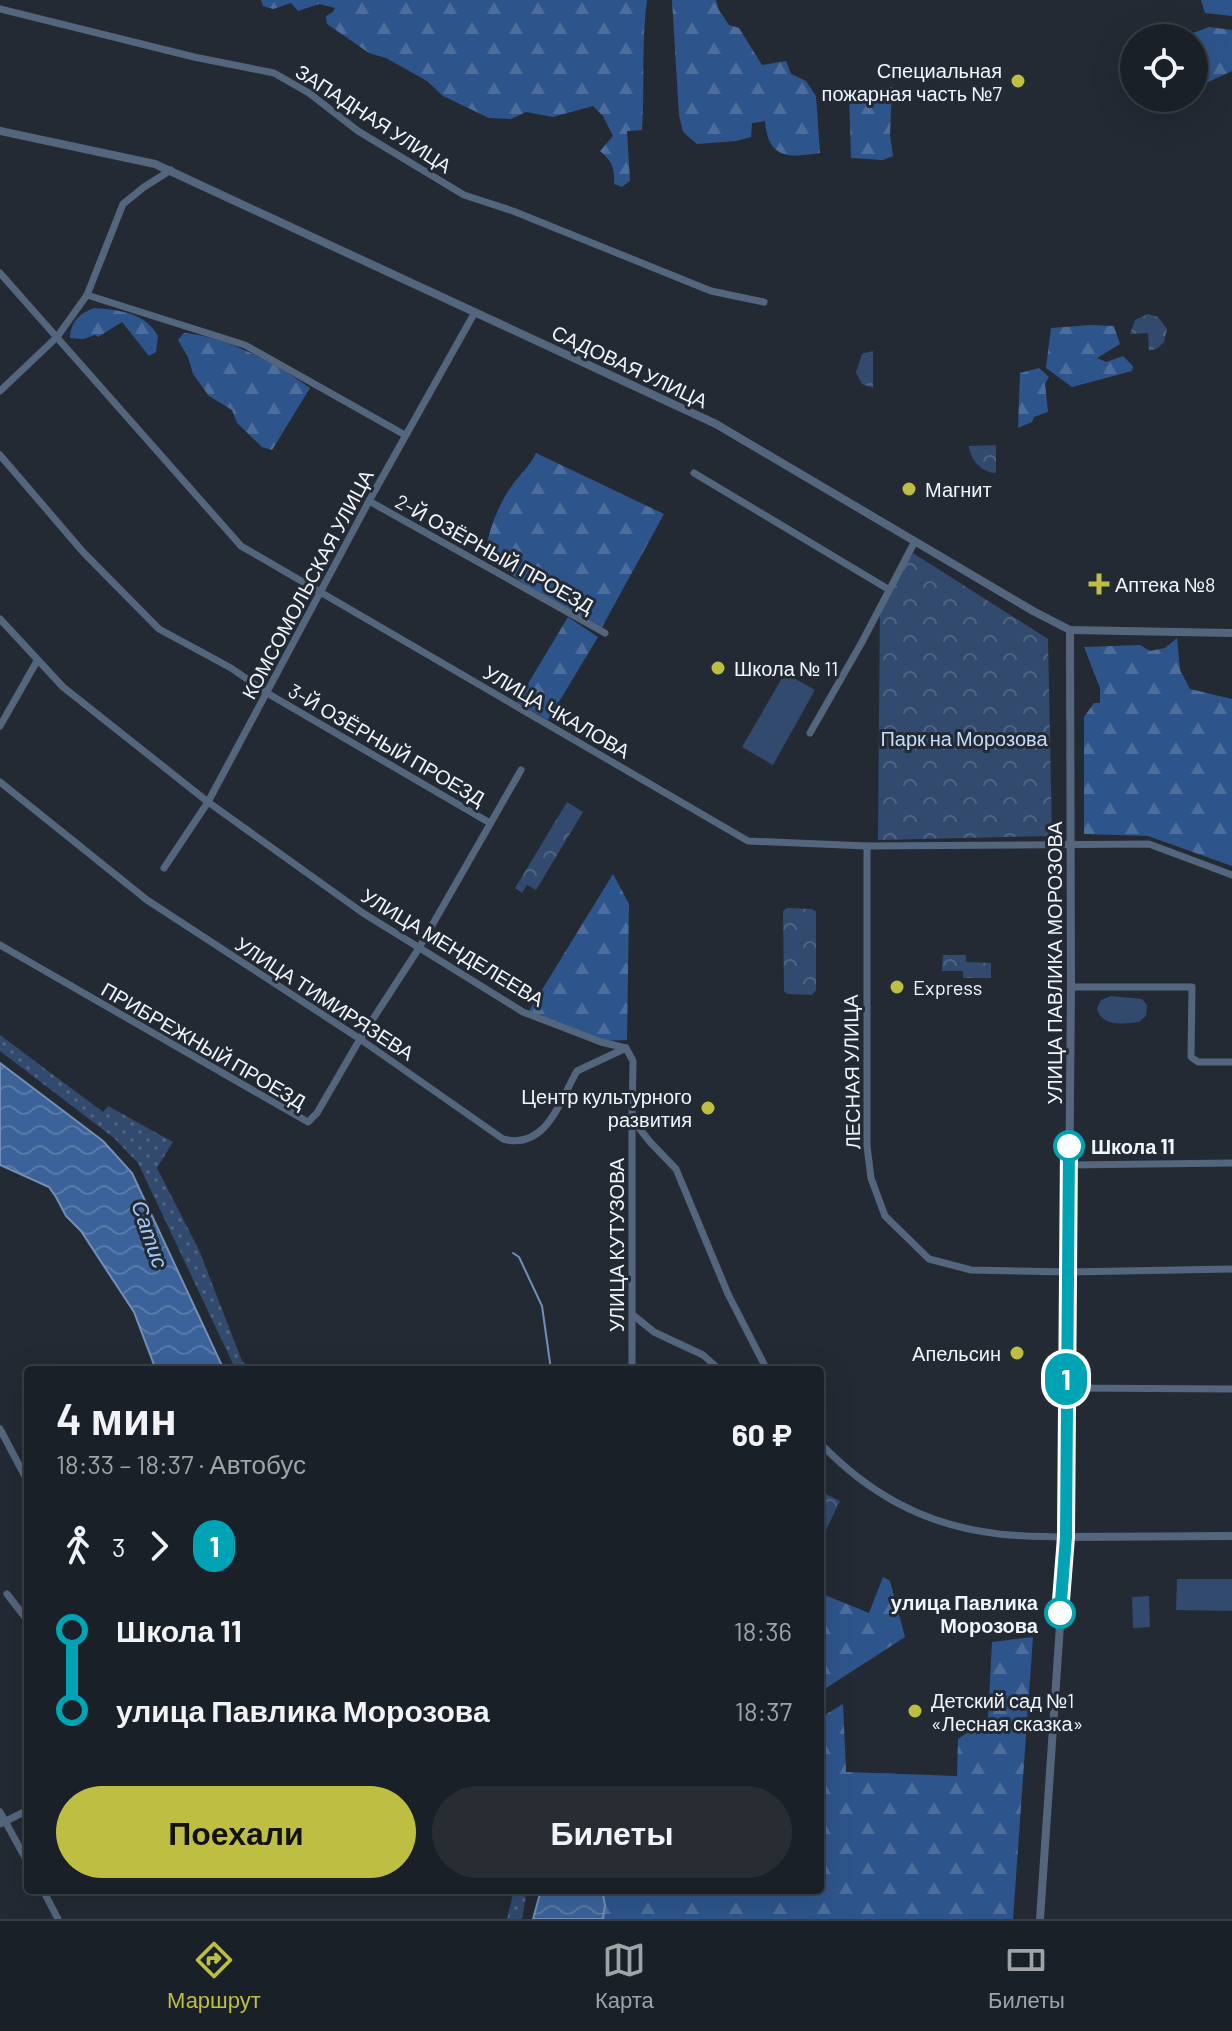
<!DOCTYPE html>
<html lang="ru">
<meta charset="utf-8">
<style>
body{margin:0;font-family:Barlow,sans-serif;background:#272d33;color:#f1f3f6;height:100vh;display:flex;flex-direction:column;font-size:30px;white-space:nowrap}
*{box-sizing:border-box;margin:0}
p{font-size:26px;color:#9fa3a7}
.icon{flex:none;width:44px;height:44px;fill:none;stroke:currentColor;stroke-width:2;stroke-linecap:round;stroke-linejoin:round}
.map{position:relative;flex:1;overflow:hidden}
.sheet{position:absolute;left:24px;top:1366px;width:800px;height:528px;display:flex;flex-direction:column;background:#1a2027;border-radius:8px;box-shadow:0 8px 32px #0002,0 0 0 2px #383e44}
.sheet>*{flex:none}
.badge{padding:0 16px;border-radius:26px;font-size:28px;line-height:52px}
.fabs{position:absolute;left:1120px;top:24px;display:grid;gap:16px}
.fabs a{display:grid;place-items:center;width:88px;height:88px;border-radius:50%;background:#1a2027;box-shadow:0 8px 32px #0002,0 0 0 2px #383e44;font-size:40px}
.map>.badge{position:absolute;translate:-50% -50%;box-shadow:0 0 0 4px #fff}
.legs{display:flex;align-items:center;gap:12px;height:88px;padding:0 32px;font-size:26px}
.legs p{margin-inline-start:auto}
.headline{display:flex;align-items:center;justify-content:space-between;height:136px;padding:0 32px}
h1{font-size:44px;font-weight:600;line-height:60px}
.cta{display:flex;gap:16px;margin-top:auto;padding:16px 32px}
.cta a{flex:1;height:92px;border-radius:48px;background:#bebf42;color:#111;font-size:32px;font-weight:600;line-height:92px;text-align:center}
.cta a+a{background:#272d33;color:#f1f3f6}
ul{padding:0 32px;list-style:none}
li{display:flex;align-items:center;gap:28px;height:80px;font-size:30px}
li i{display:grid;place-items:center;width:12px;height:100%;margin:0 10px;background:currentColor}
li i::after{content:'';width:20px;height:20px;margin:-10px;border:6px solid;border-radius:50%;background:#1a2027}
li p{margin-inline-start:auto}
li:first-child i{background:linear-gradient(#0000 50%,currentColor 0)}
li:last-child i{background:linear-gradient(currentColor 50%,#0000 0)}
.tab-bar{display:flex;justify-content:space-around;align-items:center;height:112px;border-top:2px solid #383e44;background:#1a2027;font-size:22px;color:#9fa3a7}
.tab-bar a{display:grid;justify-items:center;gap:4px}
.tab-bar .active{color:#bebf42}
.map>svg:first-child{display:block}
</style>
<div class="map">
<svg width="1232" height="1919" viewBox="0 0 1232 1919">
<defs>
<pattern id="grass-dots" width="8" height="8" patternUnits="userSpaceOnUse" patternTransform="scale(2)"><rect width="8" height="8" fill="#314a6d"/><path d="M2 2h.1M6 6h.1" fill="none" stroke="#4f6583" stroke-width="1.8" stroke-linecap="round"/></pattern>
<pattern id="forest-firs" width="22" height="20" patternUnits="userSpaceOnUse" patternTransform="scale(2)"><rect width="22" height="20" fill="#2e558b"/><path d="M5 1l3.5 6h-7zM16 11l3.5 6h-7z" fill="#4d6e9c"/></pattern>
<pattern id="park-crowns" width="20" height="18" patternUnits="userSpaceOnUse" patternTransform="scale(2)"><rect width="20" height="18" fill="#314a6d"/><path d="M2 6a3 3 0 1 1 6 0M12 15a3 3 0 1 1 6 0" fill="none" stroke="#4f6583"/></pattern>
<pattern id="water-waves" width="16" height="10" patternUnits="userSpaceOnUse" patternTransform="scale(2)"><rect width="16" height="10" fill="#3b639a"/><path d="M0 5q4-4 8 0t8 0" fill="none" stroke="#587aa9"/></pattern>
</defs>
<rect width="100%" height="100%" fill="#232a34"/>
<g fill="url(#grass-dots)">
<path d="M 0,1035 L 103,1112 L 108,1106 L 173,1142 L 157,1168 L 199,1250 L 242,1361 L 250,1370 L 237,1370 L 234,1366 L 138,1163 L 114,1138 L 0,1051 Z"/>
<path d="M 514,1890 L 527,1890 L 522,1919 L 507,1919 Z"/>
</g>
<g fill="url(#forest-firs)">
<path d="M 261,0 L 647,0 C 641,43 645,86 642,130 L 627,131 L 630,181 L 622,187 L 614,184 C 615,169 612,161 600,151 L 613,136 L 603,116 L 593,106 L 553,117 L 526,112 L 511,119 L 489,118 L 443,96 L 427,81 L 386,58 L 369,53 L 327,24 L 326,16 L 333,12 L 335,8 L 319,4 L 298,11 L 291,3 L 273,9 L 263,6 Z"/>
<path d="M 672,0 L 716,0 L 719,10 L 729,25 L 739,28 L 762,65 L 786,61 L 791,74 L 806,81 L 816,96 L 820,153 C 788,158 768,159 765,121 L 752,123 L 751,137 L 736,141 L 697,144 L 683,132 L 679,115 Z"/>
<path d="M 1201,0 L 1232,0 L 1232,16 L 1205,13 Z"/>
<path d="M 1209,27 L 1232,30 L 1232,71 L 1204,84 L 1194,81 L 1194,38 L 1180,38 Z"/>
<path d="M 892,87 L 890,135 L 893,156 L 883,160 L 851,158 L 849,94 Z"/>
<path d="M 94,308 C 118,310 145,312 158,336 L 156,352 L 149,356 L 122,322 L 98,337 L 95,335 L 83,339 L 70,338 C 71,321 79,314 94,308 Z"/>
<path d="M 1090,325 L 1114,326 L 1120,344 L 1097,358 L 1106,362 L 1123,356 L 1133,366 L 1132,371 L 1072,387 L 1046,368 L 1051,328 Z"/>
<path d="M 184,333 C 225,336 277,364 310,388 L 272,450 L 262,447 L 237,423 L 232,410 L 209,396 L 193,374 L 188,357 L 178,340 Z"/>
<path d="M 1039,368 L 1049,377 L 1045,384 L 1048,412 L 1034,417 L 1032,422 L 1018,428 L 1020,373 Z"/>
<path d="M 536,453 L 664,514 L 601,629 C 561,606 514,586 486,548 C 490,526 500,502 513,484 C 522,472 530,466 536,453 Z"/>
<path d="M 568,617 L 598,637 L 548,720 L 517,702 Z"/>
<path d="M 1177,638 L 1180,670 L 1190,689 L 1232,699 L 1232,866 L 1148,836 L 1084,834 L 1084,717 L 1094,703 L 1100,703 L 1100,688 L 1084,647 L 1140,645 L 1150,651 L 1165,648 Z"/>
<path d="M 613,874 L 629,904 L 627,1040 L 600,1041 L 529,1011 Z"/>
<path d="M 883,1577 L 890,1581 L 905,1637 L 820,1692 L 820,1593 L 869,1613 Z"/>
<path d="M 1033,1637 L 1013,1919 L 603,1919 L 605,1905 L 602,1890 L 820,1890 L 820,1718 L 843,1704 L 846,1772 L 957,1776 L 958,1739 L 988,1719 L 992,1642 Z"/>
</g>
<g fill="url(#park-crowns)">
<path d="M 1148,314 L 1158,317 L 1167,329 L 1164,342 L 1158,348 L 1149,351 L 1148,333 L 1130,334 L 1135,320 Z"/>
<path d="M 873,351 L 873,388 L 862,384 L 856,373 L 862,354 Z"/>
<path d="M 996,445 L 996,473 C 982,473 970,460 969,446 Z"/>
<path d="M 913,553 L 1048,639 L 1052,836 L 878,840 L 880,600 Z"/>
<path d="M 567,802 L 583,812 L 536,890 L 527,885 L 522,893 L 515,888 Z"/>
<path d="M 787,908 L 812,909 L 816,912 L 816,990 L 812,995 L 787,994 L 784,991 L 783,911 Z"/>
<path d="M 943,955 L 966,955 L 966,962 L 991,963 L 991,978 L 963,978 L 963,971 L 942,971 Z"/>
<path d="M 820,1491 L 840,1501 L 824,1534 L 820,1532 Z"/>
</g>
<g fill="#314a6d">
<path d="M 785,673 L 815,690 L 773,765 L 742,747 Z"/>
<path d="M 1111,996 L 1142,999 L 1147,1005 L 1146,1016 L 1139,1022 C 1123,1024 1101,1027 1097,1008 L 1101,1000 Z"/>
<path d="M 1177,1579 L 1232,1579 L 1232,1611 L 1176,1610 Z"/>
<path d="M 1149,1596 L 1150,1627 L 1133,1628 L 1132,1597 Z"/>
</g>
<g fill="url(#water-waves)" stroke="#728fb7" stroke-width="2">
<path d="M 0,1063 L 103,1141 L 132,1173 L 224,1370 L 156,1370 L 134,1312 L 81,1231 L 66,1216 L 56,1197 L 49,1187 L 0,1165 Z"/>
<path d="M 541,1890 L 602,1890 L 605,1905 L 603,1919 L 533,1919 Z"/>
</g>
<g fill="none" stroke-linecap="round" stroke-linejoin="round">
<path stroke="#728fb7" stroke-width="2" d="M 513,1253 L 519,1257 L 542,1306 L 551,1370"/>
<g stroke="#54667e" stroke-width="7">
<path d="M 0,9 L 194,57 L 274,73 L 309,93 L 358,131 L 464,195 L 513,211 L 711,291 L 764,302"/>
<path d="M 0,273 L 241,546 L 748,841 L 867,846 L 1149,844 L 1232,875"/>
<path d="M 87,295 L 245,345 L 405,435"/>
<path d="M 0,391 L 57,337 L 87,295 L 123,204 L 144,187 L 171,170"/>
<path d="M 0,455 L 83,552 L 159,629 L 231,668 L 267,693 L 490,823"/>
<path d="M 694,473 L 888,589"/>
<path d="M 369,501 L 605,633"/>
<path d="M 0,619 L 63,687 L 208,802 L 363,913 L 523,1012 L 601,1042 L 626,1048 L 633,1061 L 632,1119 L 650,1142 L 676,1169 L 728,1294 L 767,1370"/>
<path d="M 0,726 L 37,661"/>
<path d="M 810,733 L 862,642 L 915,541"/>
<path d="M 0,782 L 147,900 L 360,1039 L 503,1139 C 547,1151 561,1098 577,1071 L 626,1048"/>
<path d="M 867,846 L 867,1146 L 871,1178 L 885,1216 L 929,1259 L 971,1270 L 1068,1272 L 1232,1269"/>
<path d="M 164,868 L 208,802 L 369,501 L 475,312"/>
<path d="M 0,945 L 308,1122 L 317,1113 L 360,1039 L 419,948 L 521,770"/>
<path d="M 1071,987 L 1192,987 L 1191,1057 L 1198,1062 L 1232,1062"/>
<path d="M 1069,1165 L 1232,1163"/>
<path d="M 633,1315 L 654,1332 L 703,1355 L 720,1370"/>
<path d="M 632,1370 L 632,1121"/>
<path d="M 1066,1388 L 1232,1389"/>
<path d="M 0,1429 L 28,1482"/>
<path d="M 820,1443 C 868,1493 923,1524 992,1533 C 1016,1537 1042,1536 1066,1537"/>
<path d="M 7,1594 L 28,1621"/>
<path d="M 0,1812 L 28,1863"/>
<path d="M 0,1824 L 28,1810"/>
<path d="M 43,1890 L 58,1919"/>
</g>
<g stroke="#54667e" stroke-width="8">
<path d="M 0,131 L 155,164 L 716,424 L 1033,611 L 1070,630 L 1232,633"/>
<path d="M 1066,1537 L 1232,1536"/>
<path d="M 1040,1919 L 1066,1537 L 1071,987 L 1070,630"/>
</g>
</g>
<g fill="none" stroke-linecap="round" stroke-linejoin="round">
<defs>
<path id="line-1" d="M 1060,1613 L 1066,1537 L 1069,1146"/>
</defs>
<use href="#line-1" stroke="#fff" stroke-width="18"/>
<use href="#line-1" stroke="#00a3b4" stroke-width="12"/>
</g>
<g fill="#bebf42" stroke="#232a34" stroke-width="3">
<circle cx="1018" cy="81" r="8"/>
<circle cx="909" cy="489" r="8"/>
<path d="M1095 572h8v8h8v8h-8v8h-8v-8h-8v-8h8z"/>
<circle cx="718" cy="668" r="8"/>
<circle cx="897" cy="987" r="8"/>
<circle cx="708" cy="1108" r="8"/>
<circle cx="1017" cy="1353" r="8"/>
<circle cx="915" cy="1711" r="8"/>
</g>
<g fill="#fff" stroke="#00a3b4" stroke-width="4">
<circle cx="1069" cy="1146" r="14"/>
<circle cx="1060" cy="1613" r="14"/>
</g>
<g text-anchor="middle" dominant-baseline="central" stroke-width="6" stroke-linejoin="round" paint-order="stroke">
<g font-size="20" fill="#f1f5fc" stroke="#232a34" text-anchor="start">
<text x="1002" y="70" text-anchor="end">Специальная<tspan x="1002" dy="23">пожарная часть №7</tspan></text>
<text x="925" y="489">Магнит</text>
<text x="1115" y="584">Аптека №8</text>
<text x="734" y="668">Школа № 11</text>
<text x="913" y="987">Express</text>
<text x="692" y="1096" text-anchor="end">Центр культурного<tspan x="692" dy="23">развития</tspan></text>
<text x="1001" y="1353" text-anchor="end">Апельсин</text>
<text x="931" y="1700">Детский сад №1<tspan x="931" dy="23">«Лесная сказка»</tspan></text>
</g>
<g font-size="20" fill="#f1f5fc" stroke="#232a34">
<text transform="translate(374 118) rotate(33)">ЗАПАДНАЯ УЛИЦА</text>
<text transform="translate(630 366) rotate(25)">САДОВАЯ УЛИЦА</text>
<text transform="translate(495 553) rotate(29)">2-Й ОЗЁРНЫЙ ПРОЕЗД</text>
<text transform="translate(307 584) rotate(-62)">КОМСОМОЛЬСКАЯ УЛИЦА</text>
<text transform="translate(557 711) rotate(30)">УЛИЦА ЧКАЛОВА</text>
<text transform="translate(387 744) rotate(30)">3-Й ОЗЁРНЫЙ ПРОЕЗД</text>
<text transform="translate(453 947) rotate(31)">УЛИЦА МЕНДЕЛЕЕВА</text>
<text transform="translate(1054 963) rotate(-90)">УЛИЦА ПАВЛИКА МОРОЗОВА</text>
<text transform="translate(325 998) rotate(33)">УЛИЦА ТИМИРЯЗЕВА</text>
<text transform="translate(204 1045) rotate(30)">ПРИБРЕЖНЫЙ ПРОЕЗД</text>
<text transform="translate(851 1072) rotate(-91)">ЛЕСНАЯ УЛИЦА</text>
<text transform="translate(616 1245) rotate(-90)">УЛИЦА КУТУЗОВА</text>
</g>
<g font-size="20" fill="#c6ddfe" stroke="#232a34">
<text x="964" y="738">Парк на Морозова</text>
</g>
<g font-size="20" font-weight="bold" fill="#f1f5fc" stroke="#232a34" text-anchor="start">
<text x="1091" y="1146">Школа 11</text>
<text x="1038" y="1602" text-anchor="end">улица Павлика<tspan x="1038" dy="23">Морозова</tspan></text>
</g>
<g font-size="22" font-style="italic" fill="#a6c9f9" stroke="#232a34">
<text transform="translate(151 1234) rotate(71)">Сатис</text>
</g>
</g>
</svg>
<div class="fabs">
<a><svg class="icon" aria-label="locate" viewBox="0 0 24 24"><circle cx="12" cy="12" r="6"/><path d="M12 2v4M12 18v4M2 12h4M18 12h4"/></svg></a>
</div>
<b class="badge" style="left:1066px;top:1379px;background:#00a3b4;color:#fff">1</b>
<section class="sheet">
<div class="headline"><div><h1>4 мин</h1><p>18:33 – 18:37 · Автобус</p></div><b>60 ₽</b></div>
<div class="legs"><svg class="icon" aria-label="walk" viewBox="0 0 24 24"><circle cx="13" cy="4" r="2"/><path d="M13 8l-2 6 4 7M11 14l-3 7M7 12l3-4h3l4 4"/></svg>3<svg class="icon" aria-label="forward" viewBox="0 0 24 24"><path d="M9 5l7 7-7 7"/></svg><b class="badge" style="background:#00a3b4;color:#fff">1</b></div>
<ul>
<li><i style="color:#00a3b4"></i><b>Школа 11</b><p>18:36</p></li>
<li><i style="color:#00a3b4"></i><b>улица Павлика Морозова</b><p>18:37</p></li>
</ul>
<div class="cta"><a>Поехали</a><a>Билеты</a></div>
</section>
</div>
<nav class="tab-bar">
<a class="active"><svg class="icon" aria-label="directions" viewBox="0 0 24 24"><path d="M12 3l9 9-9 9-9-9zM9 14v-3h6M13 9l2 2-2 2"/></svg>Маршрут</a>
<a><svg class="icon" aria-label="map" viewBox="0 0 24 24"><path d="M3 6l6-2 6 2 6-2v14l-6 2-6-2-6 2zM9 4v14M15 6v14"/></svg>Карта</a>
<a><svg class="icon" aria-label="tickets" viewBox="0 0 24 24"><path d="M3 7h18v10H3zM15 7v10"/></svg>Билеты</a>
</nav>
